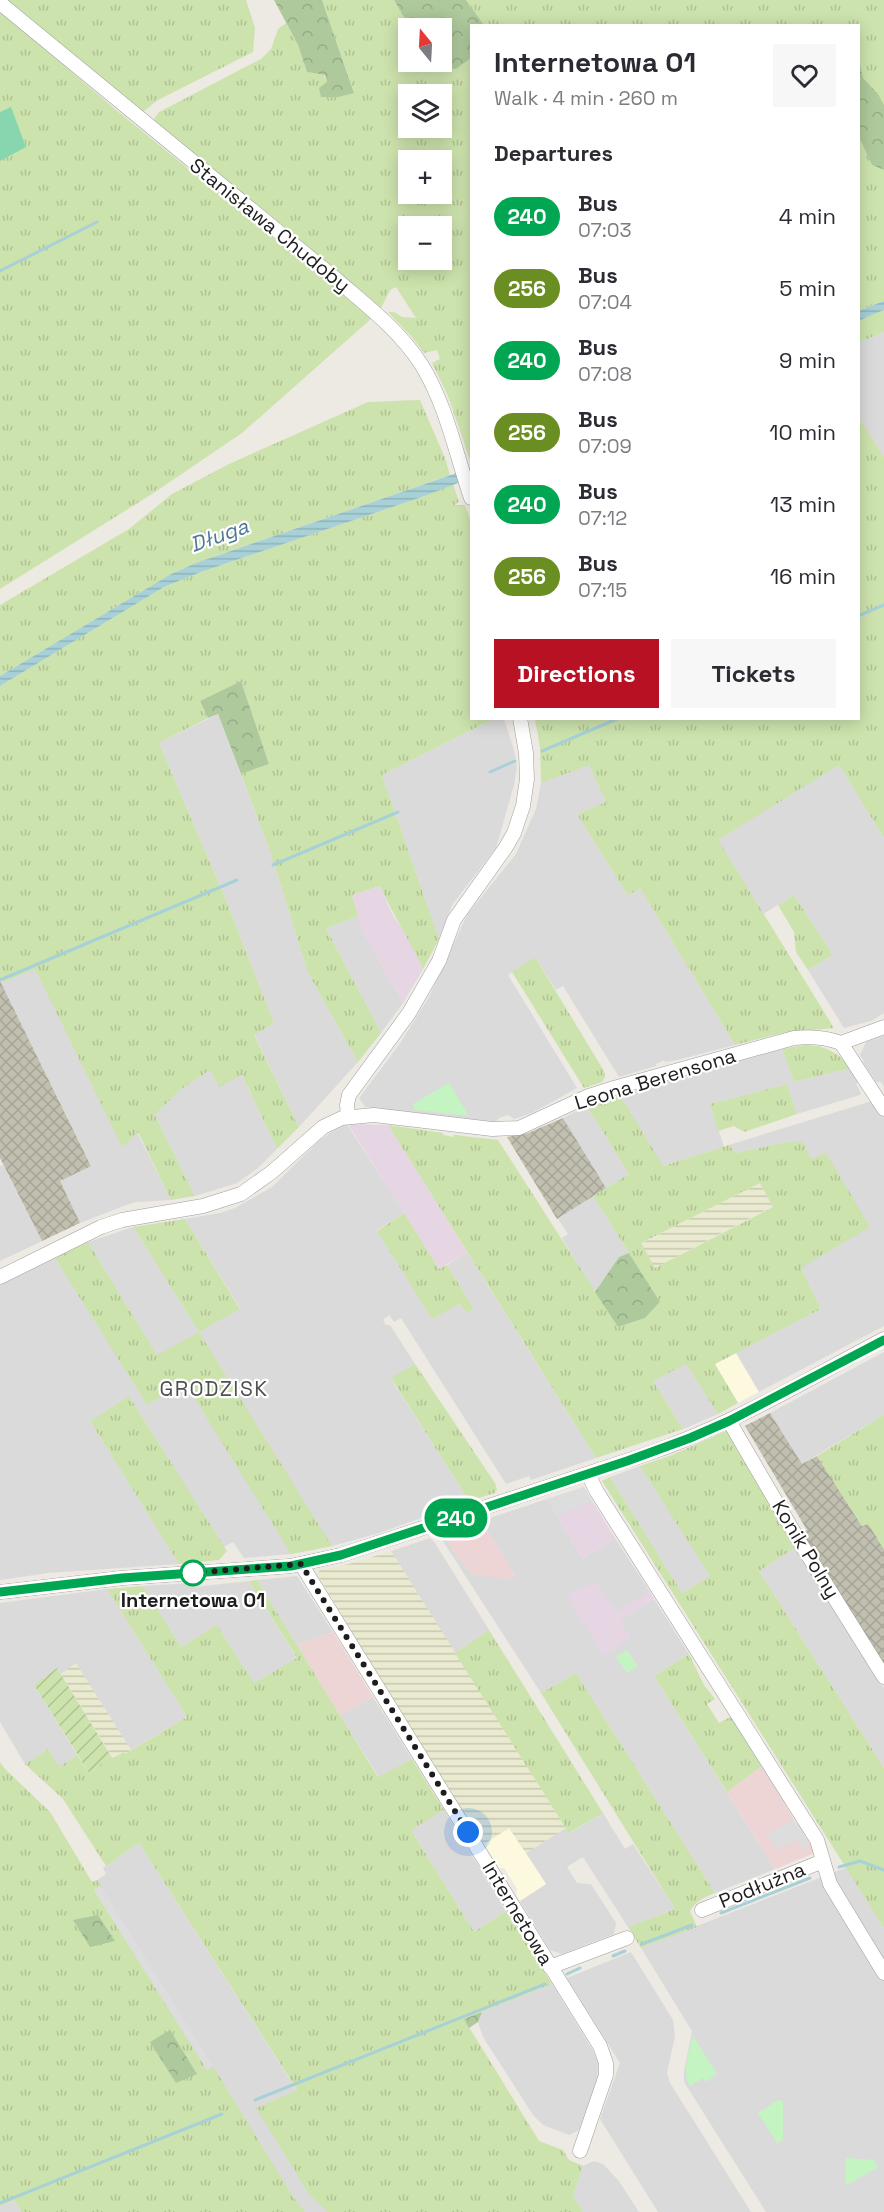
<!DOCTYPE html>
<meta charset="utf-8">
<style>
body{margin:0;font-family:"Space Grotesk",sans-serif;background:#f7f7f7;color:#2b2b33;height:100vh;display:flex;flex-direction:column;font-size:22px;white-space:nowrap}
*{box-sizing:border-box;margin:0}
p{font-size:20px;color:#7c7c81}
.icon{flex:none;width:33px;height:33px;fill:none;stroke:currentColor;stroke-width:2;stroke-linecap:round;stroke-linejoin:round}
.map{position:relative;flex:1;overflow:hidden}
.side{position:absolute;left:470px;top:24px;width:390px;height:696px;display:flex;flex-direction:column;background:#fff;border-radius:0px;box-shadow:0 3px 15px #0003}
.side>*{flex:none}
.badge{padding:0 12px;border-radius:20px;font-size:21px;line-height:39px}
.needle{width:39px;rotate:342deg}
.controls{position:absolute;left:398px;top:18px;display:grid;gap:12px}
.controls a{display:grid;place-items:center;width:54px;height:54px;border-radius:0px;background:#fff;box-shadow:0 3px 15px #0003;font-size:30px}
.you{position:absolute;width:30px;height:30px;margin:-15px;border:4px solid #fff;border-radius:50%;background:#1a73e8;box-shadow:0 0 0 9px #1a73e833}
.map>.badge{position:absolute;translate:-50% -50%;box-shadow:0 0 0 3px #fff}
h2{padding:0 24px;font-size:22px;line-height:54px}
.round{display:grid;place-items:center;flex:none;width:63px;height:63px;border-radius:0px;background:#f7f7f7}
.overview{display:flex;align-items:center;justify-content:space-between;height:102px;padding:0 24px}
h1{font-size:28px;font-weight:600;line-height:45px}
.cta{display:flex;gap:12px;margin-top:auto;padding:12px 24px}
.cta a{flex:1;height:69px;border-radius:0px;background:#b81123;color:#fff;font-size:24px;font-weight:600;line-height:69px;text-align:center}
.cta a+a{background:#f7f7f7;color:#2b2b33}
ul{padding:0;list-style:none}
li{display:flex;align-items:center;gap:18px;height:72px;padding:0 24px}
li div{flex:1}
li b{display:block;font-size:22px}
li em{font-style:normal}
li .badge{min-width:66px;font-weight:700;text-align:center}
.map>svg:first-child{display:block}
</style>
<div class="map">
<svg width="884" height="2212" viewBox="0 0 884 2212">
<defs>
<pattern id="construction-cross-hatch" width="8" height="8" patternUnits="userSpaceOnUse" patternTransform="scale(1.5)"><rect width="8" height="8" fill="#c1bfb0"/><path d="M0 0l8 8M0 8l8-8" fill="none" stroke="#a5a497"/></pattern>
<pattern id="farmland-rules" width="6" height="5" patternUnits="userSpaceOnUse" patternTransform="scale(1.5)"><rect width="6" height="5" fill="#eaead0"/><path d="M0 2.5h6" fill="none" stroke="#c8c8b2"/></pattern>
<pattern id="grass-tufts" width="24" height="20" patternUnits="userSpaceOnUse" patternTransform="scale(1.5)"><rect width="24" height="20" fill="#cde3ad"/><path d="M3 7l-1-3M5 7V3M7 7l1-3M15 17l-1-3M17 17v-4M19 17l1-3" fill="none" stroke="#b0c294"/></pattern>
<pattern id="forest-crowns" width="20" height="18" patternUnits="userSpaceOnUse" patternTransform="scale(1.5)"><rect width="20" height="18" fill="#aec99c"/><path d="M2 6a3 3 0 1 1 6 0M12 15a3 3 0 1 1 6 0" fill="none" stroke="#95ac86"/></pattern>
<pattern id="garden-furrows" width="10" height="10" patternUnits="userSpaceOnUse" patternTransform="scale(1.5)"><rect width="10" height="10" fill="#cde3ad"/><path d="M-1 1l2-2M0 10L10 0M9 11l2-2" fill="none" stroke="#b0c294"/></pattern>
<pattern id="water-rules" width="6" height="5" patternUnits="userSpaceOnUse" patternTransform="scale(1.5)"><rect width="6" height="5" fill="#a7d1d7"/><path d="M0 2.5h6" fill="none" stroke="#8fb3b8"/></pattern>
</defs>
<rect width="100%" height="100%" fill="#ede9e3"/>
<g fill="#dbdada">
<path d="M 884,332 L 884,457 L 858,416 L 858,343 Z"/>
<path d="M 218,714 L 273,860 L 308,973 L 358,1062 L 299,1127 L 254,1034 L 274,1023 L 223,893 L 159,743 Z"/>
<path d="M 493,719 L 504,719 L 514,750 L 517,767 L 514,785 L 496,848 L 452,905 L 439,939 L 382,775 Z"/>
<path d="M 589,764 L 606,802 L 577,814 L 628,896 L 640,888 L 735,1045 L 677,1060 L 665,1062 L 664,1060 L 656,1064 L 656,1066 L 619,1077 L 563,986 L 556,990 L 535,957 L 508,975 L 577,1088 L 532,1113 L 514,1119 L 508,1115 L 499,1118 L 496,1122 L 365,1107 L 359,1098 L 399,1045 L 429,997 L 467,915 L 516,854 L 536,809 L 541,783 Z"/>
<path d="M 839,765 L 884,838 L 884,1013 L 871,1021 L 844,1028 L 808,970 L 833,955 L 794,895 L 763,914 L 717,840 Z"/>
<path d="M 358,916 L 361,928 L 403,1003 L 381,1033 L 326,928 Z"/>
<path d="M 35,968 L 122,1146 L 137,1132 L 171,1200 L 137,1202 L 126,1205 L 80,1223 L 59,1181 L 91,1165 L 1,983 Z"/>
<path d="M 884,1035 L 884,1087 L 881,1082 L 876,1082 L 863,1062 L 864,1061 L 860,1055 L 866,1042 Z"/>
<path d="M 782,1049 L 794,1082 L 851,1068 L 859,1081 L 856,1084 L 861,1093 L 860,1095 L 797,1114 L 787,1084 L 710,1104 L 724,1147 L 662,1166 L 620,1095 Z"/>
<path d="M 210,1069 L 242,1075 L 277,1149 L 258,1168 L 237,1183 L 195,1196 L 155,1115 L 180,1090 Z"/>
<path d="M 872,1101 L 884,1118 L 884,1326 L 738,1403 L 714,1364 L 821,1309 L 801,1268 L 811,1160 L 794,1141 L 736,1153 L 729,1145 Z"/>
<path d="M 587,1106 L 629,1174 L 606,1188 L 563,1118 Z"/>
<path d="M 347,1124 L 404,1213 L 377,1230 L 432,1318 L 461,1304 L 474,1309 L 447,1265 L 467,1252 L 596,1458 L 531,1480 L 529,1476 L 506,1484 L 401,1318 L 394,1322 L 389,1315 L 383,1320 L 386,1325 L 390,1325 L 415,1364 L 391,1379 L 469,1501 L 379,1533 L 332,1546 L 291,1554 L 244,1558 L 233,1542 L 224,1547 L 129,1396 L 90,1421 L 179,1564 L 48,1573 L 0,1580 L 0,1285 L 55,1258 L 148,1405 L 157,1355 L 88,1242 L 133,1227 L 199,1332 L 240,1308 L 185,1219 L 220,1213 L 235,1208 L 272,1187 L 320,1140 L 333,1131 Z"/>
<path d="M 3,1165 L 42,1241 L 0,1261 L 0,1166 Z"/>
<path d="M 593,1196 L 629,1253 L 619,1257 L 595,1292 L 562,1238 L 568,1234 L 558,1219 Z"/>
<path d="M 884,1352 L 884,1415 L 802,1464 L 770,1413 Z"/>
<path d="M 687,1363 L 718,1414 L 683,1429 L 653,1381 Z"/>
<path d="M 640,1466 L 711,1576 L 682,1593 L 610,1477 Z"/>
<path d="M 547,1499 L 583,1559 L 615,1538 L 650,1592 L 616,1613 L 580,1588 L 568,1597 L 620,1620 L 654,1599 L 689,1654 L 654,1676 L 775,1869 L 715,1893 L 576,1673 L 541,1693 L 439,1535 L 443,1534 L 456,1555 L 508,1579 L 515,1575 L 481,1521 Z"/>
<path d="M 430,1538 L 435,1543 L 489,1630 L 455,1653 L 391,1551 Z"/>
<path d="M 796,1547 L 884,1688 L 884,1768 L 759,1571 Z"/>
<path d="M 297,1576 L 333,1632 L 297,1645 L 257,1580 Z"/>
<path d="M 249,1581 L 297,1659 L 254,1683 L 217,1625 L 181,1647 L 143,1586 L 191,1583 L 194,1587 Z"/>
<path d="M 107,1589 L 187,1717 L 131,1750 L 76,1664 L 61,1674 L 58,1669 L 34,1685 L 77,1755 L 59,1767 L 48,1749 L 25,1764 L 0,1722 L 0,1603 Z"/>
<path d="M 373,1697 L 412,1759 L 379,1777 L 340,1715 Z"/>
<path d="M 444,1810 L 506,1911 L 474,1932 L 411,1830 Z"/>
<path d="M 603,1813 L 625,1849 L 633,1844 L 675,1909 L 628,1927 L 583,1857 L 567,1867 L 577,1883 L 591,1884 L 616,1923 L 614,1934 L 562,1954 L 550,1950 L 520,1901 L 546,1884 L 526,1853 L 566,1828 L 570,1833 Z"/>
<path d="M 139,1843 L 297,2091 L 371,2212 L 283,2212 L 93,1883 L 106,1874 L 103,1868 Z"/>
<path d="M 847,1867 L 884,1928 L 884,2212 L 766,2212 L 684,2082 L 684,2071 L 692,2031 L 641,1948 Z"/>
<path d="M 631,1952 L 673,2020 L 675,2036 L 667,2073 L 670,2083 L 751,2212 L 658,2212 L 600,2119 L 620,2063 L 567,1978 Z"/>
<path d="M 552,1984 L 593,2051 L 598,2063 L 597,2081 L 579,2130 L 569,2135 L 543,2125 L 533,2115 L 483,2037 L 478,2022 L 482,2012 Z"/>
<path d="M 594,2161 L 603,2164 L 618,2180 L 639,2212 L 583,2212 L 573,2196 L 583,2166 Z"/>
<path d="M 14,2200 L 22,2212 L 0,2212 L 0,2206 Z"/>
</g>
<g fill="#edd4d5">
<path d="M 481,1521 L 515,1575 L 508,1579 L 473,1575 L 456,1555 L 443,1534 Z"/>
<path d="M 333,1632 L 373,1697 L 340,1715 L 297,1645 Z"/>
<path d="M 763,1765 L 797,1825 L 800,1822 L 804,1833 L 803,1834 L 815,1850 L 812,1854 L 775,1869 L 727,1792 Z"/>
</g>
<g fill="#e6d6e4">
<path d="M 380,886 L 392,914 L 411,942 L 423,969 L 403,1003 L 361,928 L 352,895 Z"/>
<path d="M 348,1124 L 388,1125 L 467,1252 L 439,1269 Z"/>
<path d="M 584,1487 L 615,1538 L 583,1559 L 547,1499 Z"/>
<path d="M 597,1583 L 616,1612 L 650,1592 L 654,1599 L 620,1620 L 631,1638 L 603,1656 L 568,1597 L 580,1588 Z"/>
</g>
<g fill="#fcf9de">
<path d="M 736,1353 L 759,1392 L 738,1403 L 714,1364 Z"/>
<path d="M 509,1828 L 546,1884 L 520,1901 L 516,1895 L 517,1889 L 504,1868 L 499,1868 L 484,1844 Z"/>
</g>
<g fill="url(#construction-cross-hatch)">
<path d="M 0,981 L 91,1166 L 60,1181 L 80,1223 L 42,1241 L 0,1158 Z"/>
<path d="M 563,1118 L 606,1188 L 557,1219 L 507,1137 L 528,1133 Z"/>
<path d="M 770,1413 L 802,1464 L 817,1456 L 862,1526 L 868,1523 L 884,1549 L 884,1665 L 814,1551 L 810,1548 L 801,1533 L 807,1530 L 745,1426 Z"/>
</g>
<g fill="url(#farmland-rules)">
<path d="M 760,1183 L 773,1206 L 655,1268 L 640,1244 Z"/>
<path d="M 391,1551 L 566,1828 L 526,1853 L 509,1828 L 484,1844 L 416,1738 L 317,1574 L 320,1570 L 353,1563 Z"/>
<path d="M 76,1663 L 131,1750 L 125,1754 L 123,1752 L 113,1758 L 61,1674 Z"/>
</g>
<g fill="url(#grass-tufts)" fill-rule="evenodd">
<path d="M 7,0 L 246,0 L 255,28 L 253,52 L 158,100 L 140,114 Z"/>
<path d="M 322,0 L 394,0 L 410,28 L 408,28 L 408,62 L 430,62 L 436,70 L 456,69 L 471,58 L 471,463 L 448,396 L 432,363 L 440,359 L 437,350 L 424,353 L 412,337 L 388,312 L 394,312 L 402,317 L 416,318 L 396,287 L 390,290 L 380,310 L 158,125 L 154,119 L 159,112 L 261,59 L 271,49 L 278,29 L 286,23 L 298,45 L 307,72 L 324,75 L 327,82 L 354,92 ZM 408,94 L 441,94 L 441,128 L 408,128 ZM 408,160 L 441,160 L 441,194 L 408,194 ZM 408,226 L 441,226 L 441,260 L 408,260 Z"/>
<path d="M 466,0 L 884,0 L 884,105 C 879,95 869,88 863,78 C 855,64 858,42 858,26 L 484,25 Z"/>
<path d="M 0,11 L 116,110 L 372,318 L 242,433 L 152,494 L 0,589 Z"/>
<path d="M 858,135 L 872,165 L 884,170 L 884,301 L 858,311 Z"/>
<path d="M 884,310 L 884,332 L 858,343 L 858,321 Z"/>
<path d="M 420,400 L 445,458 L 450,475 L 196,563 L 171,574 L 0,676 L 0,605 L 129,529 L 172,494 L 229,464 L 368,402 Z"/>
<path d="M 858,416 L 884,457 L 884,838 L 839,765 L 718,840 L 834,1028 L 782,1033 L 735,1045 L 640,888 L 628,896 L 577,814 L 606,802 L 589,765 L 541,783 L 540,747 L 535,719 L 858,718 Z"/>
<path d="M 453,484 L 459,502 L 454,505 L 465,505 L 471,522 L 471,718 L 493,719 L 382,775 L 439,939 L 423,969 C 410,941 393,915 380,886 L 352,895 L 358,916 L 326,928 L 381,1033 L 358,1062 L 308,973 L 273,860 L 241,774 L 269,764 L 241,681 L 200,701 L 208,718 L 159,743 L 223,893 L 274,1023 L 254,1035 L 299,1127 L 277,1149 L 242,1075 L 219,1087 L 210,1070 L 180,1090 L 155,1115 L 195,1196 L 171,1200 L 138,1132 L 122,1147 L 35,969 L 1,983 L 0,981 L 0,686 L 164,587 L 201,572 L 419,498 Z"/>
<path d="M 794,895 L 833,955 L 808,970 L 796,952 L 794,932 L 778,905 Z"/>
<path d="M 535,957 L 604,1071 L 605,1077 L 602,1082 L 584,1088 L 512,972 Z"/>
<path d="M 804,1045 C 822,1044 840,1053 851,1068 L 794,1082 L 782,1049 Z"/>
<path d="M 787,1084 L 797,1114 L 744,1132 L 734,1126 L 718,1131 L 710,1104 Z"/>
<path d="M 620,1095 L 663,1166 L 729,1145 L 736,1153 L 793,1141 L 803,1142 L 811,1159 L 826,1153 L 870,1227 L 801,1268 L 821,1309 L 715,1364 L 738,1403 L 718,1414 L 686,1364 L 653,1381 L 683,1429 L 596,1458 L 388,1125 L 443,1133 L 443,1135 L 454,1137 L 454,1135 L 498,1140 L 618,1327 L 645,1318 L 660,1302 L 593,1196 L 629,1174 L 587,1106 ZM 760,1183 L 773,1207 L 655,1268 L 641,1243 Z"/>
<path d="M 404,1213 L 439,1269 L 447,1265 L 474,1309 L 467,1313 L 460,1304 L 432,1319 L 377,1231 Z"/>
<path d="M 185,1219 L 240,1309 L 199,1332 L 332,1546 L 291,1554 L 188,1388 L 180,1392 L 177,1387 L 147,1405 L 55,1258 L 88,1242 L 157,1355 L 199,1332 L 133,1227 Z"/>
<path d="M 415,1364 L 495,1483 L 497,1490 L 495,1493 L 469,1501 L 391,1378 Z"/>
<path d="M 129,1396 L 227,1551 L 219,1560 L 179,1564 L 90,1421 Z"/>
<path d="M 884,1415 L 884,1549 L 868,1524 L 862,1526 L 817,1456 Z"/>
<path d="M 730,1429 L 737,1450 L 796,1547 L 759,1571 L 884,1768 L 884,1928 L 602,1481 L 610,1477 L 682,1593 L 710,1576 L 640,1466 L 672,1455 Z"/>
<path d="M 257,1580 L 378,1777 L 412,1759 L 444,1810 L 411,1830 L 474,1932 L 506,1911 L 552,1984 L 464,2019 L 539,2141 L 563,2150 L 569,2160 L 583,2166 L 573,2196 L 583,2212 L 328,2212 L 309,2194 L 256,2108 L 297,2090 L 139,1843 L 106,1866 L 63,1799 L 25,1764 L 48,1749 L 59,1767 L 77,1755 L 89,1773 L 111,1756 L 113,1758 L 124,1752 L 125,1754 L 187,1717 L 107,1589 L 143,1586 L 181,1647 L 217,1625 L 254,1683 L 297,1658 L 249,1581 Z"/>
<path d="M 489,1630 L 603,1813 L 569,1833 L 455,1653 Z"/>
<path d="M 689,1654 L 704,1685 L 715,1699 L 707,1704 L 719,1723 L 732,1716 L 763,1765 L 727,1792 L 654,1676 Z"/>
<path d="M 576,1673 L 715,1893 C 705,1897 696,1901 690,1911 L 697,1927 L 641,1948 L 628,1927 L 675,1909 L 541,1693 Z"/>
<path d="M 0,1762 L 4,1768 L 50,1812 L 92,1882 L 97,1880 L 101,1886 L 94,1890 L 207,2070 L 213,2066 L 292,2195 L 305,2212 L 22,2212 L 14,2200 L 0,2206 Z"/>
</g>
<g fill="url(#forest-crowns)">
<path d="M 274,0 L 322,0 L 354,93 L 338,97 L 321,97 L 319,88 L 327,82 L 325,75 L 307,72 L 298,45 Z"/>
<path d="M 394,0 L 466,0 L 484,25 L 471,26 L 471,58 L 456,69 L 435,70 L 430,62 L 441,62 L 441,28 L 410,28 Z"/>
<path d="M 858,57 L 863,78 L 878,94 L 884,105 L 884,170 L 872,165 L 858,135 Z"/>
<path d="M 241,681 L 269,764 L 241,774 L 218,714 L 208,718 L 200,701 Z"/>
<path d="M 629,1253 L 660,1302 L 645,1318 L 618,1327 L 595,1292 L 619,1257 Z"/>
<path d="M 98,1915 L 115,1941 L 90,1947 L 73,1920 Z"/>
<path d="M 482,2012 L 478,2022 L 469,2028 L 464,2019 Z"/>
<path d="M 170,2030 L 197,2074 L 176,2083 L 150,2042 Z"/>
</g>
<g fill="#c5f4c3">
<path d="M 449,1083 L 469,1116 L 415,1110 L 413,1104 Z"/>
<path d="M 627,1650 L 638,1666 L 627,1673 L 616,1657 Z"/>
<path d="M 693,2036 L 717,2074 L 706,2082 L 703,2078 L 690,2086 C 681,2071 689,2052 693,2036 Z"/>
<path d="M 778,2100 L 783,2101 L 783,2140 L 777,2143 L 758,2113 Z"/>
<path d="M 846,2158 L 874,2160 L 878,2167 L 847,2185 L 845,2184 Z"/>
</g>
<path fill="url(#garden-furrows)" d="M 57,1668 L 111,1756 L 89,1773 L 34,1685 Z"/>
<path fill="#88d6b0" d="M 11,107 L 26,147 L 0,161 L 0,112 Z"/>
<g fill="#ddd">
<path d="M 584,1487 L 592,1501 L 556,1515 L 547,1499 Z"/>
<path d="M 793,1819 L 797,1825 L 800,1822 L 804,1833 L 803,1834 L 809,1844 L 802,1849 L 798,1840 L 776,1849 L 767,1835 Z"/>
<path d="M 101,1886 L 213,2066 L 207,2070 L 94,1890 Z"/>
</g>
<g fill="url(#water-rules)">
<path d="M 884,301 L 884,310 L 858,321 L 858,311 Z"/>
<path d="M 471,468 L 471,478 L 419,498 L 201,572 L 164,587 L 0,686 L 0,676 L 171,574 L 196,563 Z"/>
</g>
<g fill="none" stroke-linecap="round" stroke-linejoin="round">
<g stroke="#a7d1d7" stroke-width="3">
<path d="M 0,271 L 97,222"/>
<path d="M 858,616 L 884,605"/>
<path d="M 542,751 L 619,718"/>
<path d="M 490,772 L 515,761"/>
<path d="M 273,865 L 398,812"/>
<path d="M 0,980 L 237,880"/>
<path d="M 839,1867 L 860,1861 L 884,1870"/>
<path d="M 721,1913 L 810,1878"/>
<path d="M 642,1944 L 692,1925"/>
<path d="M 613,1956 L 625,1951"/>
<path d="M 567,1974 L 580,1968"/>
<path d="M 255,2100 L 545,1984"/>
<path d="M 0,2203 L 222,2114"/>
</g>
<defs>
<g id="minor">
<path d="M 0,3 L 336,279 C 366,305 399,330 421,364 C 446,404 456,454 471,498"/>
<path d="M 841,1043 L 884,1109"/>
<path d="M 348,1117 L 347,1105 L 349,1095 L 409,1013 L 439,961 L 454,920 L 506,847 L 514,833 L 523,806 L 527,779 L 526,753 L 520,718"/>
<path d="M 0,1277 L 101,1227 L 122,1220 L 203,1206 L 241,1194 L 272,1172 L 323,1127 L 342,1118 L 374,1115 L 492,1129 L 519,1128 L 586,1097 L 614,1088 L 794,1038 C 811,1036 825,1037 841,1043 L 884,1027"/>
<path d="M 729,1421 L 799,1541 L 884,1677"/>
<path d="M 588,1474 L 597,1492 L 817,1840 L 830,1884 L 884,1973"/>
<path d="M 301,1564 L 600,2046 L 606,2063 L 606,2075 L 580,2151"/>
<path d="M 0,1592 L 122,1578 L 291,1566 L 341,1555 L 647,1454 C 730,1426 806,1380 884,1339"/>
<path d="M 702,1910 L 823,1861"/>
<path d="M 550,1967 L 627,1938"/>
</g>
</defs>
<use href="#minor" stroke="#9e9e9e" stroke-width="15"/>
<use href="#minor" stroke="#fff" stroke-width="14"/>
</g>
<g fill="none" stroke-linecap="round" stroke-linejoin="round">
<defs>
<path id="line" d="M 0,1592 L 122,1578 L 291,1566 L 341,1555 L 627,1461 L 690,1438 L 729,1421 L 884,1340"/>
</defs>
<use href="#line" stroke="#fff" stroke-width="14"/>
<use href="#line" stroke="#00a651" stroke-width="9"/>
<path stroke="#1d1d1d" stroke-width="6" stroke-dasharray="0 10.8" d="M 193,1573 L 301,1564 L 468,1832"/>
</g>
<circle fill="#fff" stroke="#00a651" stroke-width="3" cx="193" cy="1573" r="12"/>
<g text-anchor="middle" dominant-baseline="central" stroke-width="4.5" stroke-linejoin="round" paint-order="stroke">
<g font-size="20" fill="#1d1d1d" stroke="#fff">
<text transform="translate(270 225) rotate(39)">Stanisława Chudoby</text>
<text transform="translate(655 1079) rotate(-17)">Leona Berensona</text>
<text transform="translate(806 1549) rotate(59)">Konik Polny</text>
<text transform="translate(762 1885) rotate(-22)">Podłużna</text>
<text transform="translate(518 1913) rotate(59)">Internetowa</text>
</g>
<g font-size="20" font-weight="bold" fill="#1d1d1d" stroke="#fff">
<text x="193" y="1600">Internetowa 01</text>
</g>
<g font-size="21" font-style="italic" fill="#4c7895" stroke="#fff">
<text transform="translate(219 535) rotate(-20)">Długa</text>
</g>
<g font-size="21" letter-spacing="1.5" fill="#505050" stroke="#fff">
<text x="214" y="1388">GRODZISK</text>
</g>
</g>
</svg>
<div class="controls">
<a><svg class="needle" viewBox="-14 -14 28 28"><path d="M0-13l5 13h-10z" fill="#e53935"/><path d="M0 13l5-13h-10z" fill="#7c7c81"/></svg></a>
<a><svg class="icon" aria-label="layers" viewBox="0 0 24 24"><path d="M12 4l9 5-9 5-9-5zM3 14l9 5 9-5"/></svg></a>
<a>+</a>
<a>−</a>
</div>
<div class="you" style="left:468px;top:1832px"></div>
<b class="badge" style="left:456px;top:1518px;background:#00a651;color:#fff">240</b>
<section class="side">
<div class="overview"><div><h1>Internetowa 01</h1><p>Walk · 4 min · 260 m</p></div><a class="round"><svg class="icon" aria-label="heart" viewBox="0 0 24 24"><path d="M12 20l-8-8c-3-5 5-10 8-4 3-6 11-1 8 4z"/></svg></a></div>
<h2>Departures</h2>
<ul>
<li><span class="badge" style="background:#00a651;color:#fff">240</span><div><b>Bus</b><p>07:03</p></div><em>4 min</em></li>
<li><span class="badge" style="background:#6b8e23;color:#fff">256</span><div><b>Bus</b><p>07:04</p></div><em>5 min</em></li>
<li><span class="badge" style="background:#00a651;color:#fff">240</span><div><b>Bus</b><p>07:08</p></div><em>9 min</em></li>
<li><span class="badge" style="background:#6b8e23;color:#fff">256</span><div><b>Bus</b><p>07:09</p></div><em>10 min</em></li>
<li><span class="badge" style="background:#00a651;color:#fff">240</span><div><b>Bus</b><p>07:12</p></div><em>13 min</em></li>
<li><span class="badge" style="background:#6b8e23;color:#fff">256</span><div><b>Bus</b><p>07:15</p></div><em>16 min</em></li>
</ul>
<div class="cta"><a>Directions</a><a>Tickets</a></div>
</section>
</div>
